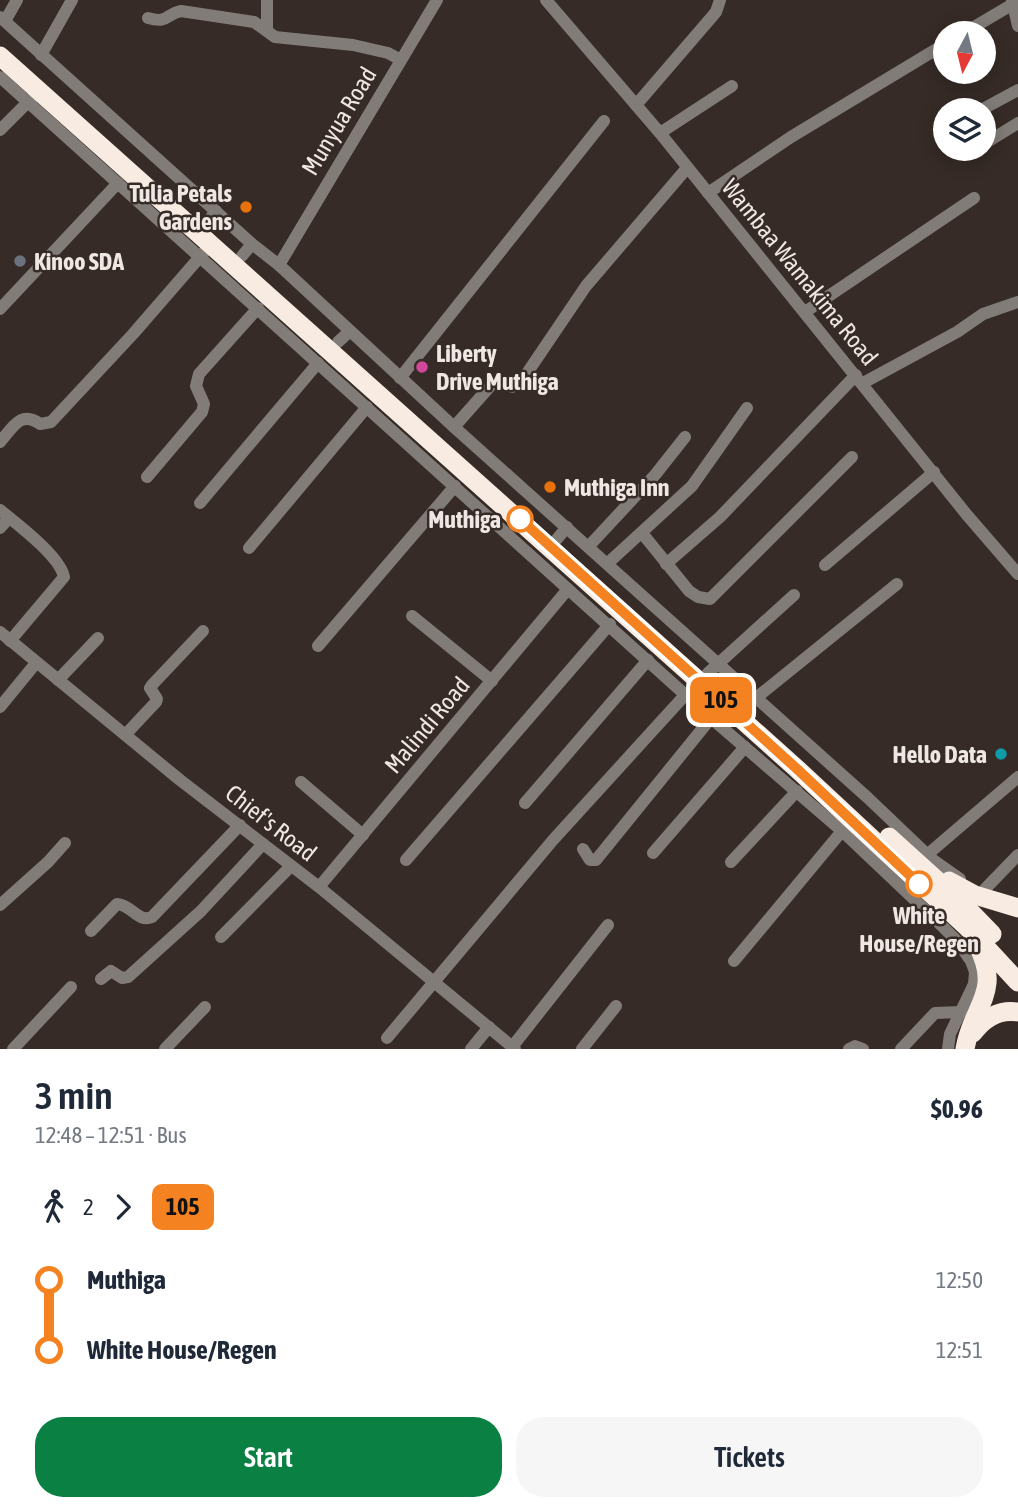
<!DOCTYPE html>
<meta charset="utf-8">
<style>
body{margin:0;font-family:"Asap Condensed",sans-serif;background:#f6f6f7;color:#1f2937;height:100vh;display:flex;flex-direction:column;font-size:26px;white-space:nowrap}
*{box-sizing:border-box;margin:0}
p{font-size:23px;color:#747a83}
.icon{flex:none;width:38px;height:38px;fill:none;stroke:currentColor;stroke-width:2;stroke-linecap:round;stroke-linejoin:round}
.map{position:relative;height:1049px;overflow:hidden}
.drawer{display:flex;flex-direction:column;background:#fff;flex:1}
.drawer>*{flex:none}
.badge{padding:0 14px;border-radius:10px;font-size:24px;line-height:46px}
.needle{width:46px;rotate:187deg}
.buttons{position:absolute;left:933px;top:21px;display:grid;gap:14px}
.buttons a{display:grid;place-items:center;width:63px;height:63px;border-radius:50%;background:#fff;box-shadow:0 4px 18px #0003;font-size:35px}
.map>.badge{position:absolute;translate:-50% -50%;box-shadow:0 0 0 4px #fff}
.legs{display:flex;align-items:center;gap:10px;height:77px;padding:0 35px;font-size:23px}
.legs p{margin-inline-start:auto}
.summary{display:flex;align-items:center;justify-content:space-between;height:119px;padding:0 35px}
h1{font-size:38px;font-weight:600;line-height:52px}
.cta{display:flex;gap:14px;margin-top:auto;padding:14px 35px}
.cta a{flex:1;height:80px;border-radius:28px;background:#0b8043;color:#fff;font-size:28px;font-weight:600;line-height:80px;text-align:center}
.cta a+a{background:#f6f6f7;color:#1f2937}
ul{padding:0 35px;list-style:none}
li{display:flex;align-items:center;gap:24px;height:70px;font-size:26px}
li i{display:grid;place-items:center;width:10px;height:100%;margin:0 9px;background:currentColor}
li i::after{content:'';width:18px;height:18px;margin:-9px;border:5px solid;border-radius:50%;background:#fff}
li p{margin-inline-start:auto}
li:first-child i{background:linear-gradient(#0000 50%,currentColor 0)}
li:last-child i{background:linear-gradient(currentColor 50%,#0000 0)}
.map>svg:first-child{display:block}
</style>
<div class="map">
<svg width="1018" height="1049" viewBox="0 0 1018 1049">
<rect width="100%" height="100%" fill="#362b26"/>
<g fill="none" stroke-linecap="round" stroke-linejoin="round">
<g stroke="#827c79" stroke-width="12">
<path d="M 546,0 L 660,133 L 967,515 L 1018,574"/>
<path d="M 1012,0 L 1018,26"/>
<path d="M 0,17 L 252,244 L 279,265 L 454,427 L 868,798 L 933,860 L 960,879"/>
<path d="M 148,18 C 169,24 165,14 181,11 L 254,22 L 275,37 L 353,45 L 388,53 L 401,60"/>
<path d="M 5,21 L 17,0"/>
<path d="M 267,30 L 267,0"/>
<path d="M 964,33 L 1018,1"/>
<path d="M 41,55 L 72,0"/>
<path d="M 0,77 L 711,718 L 842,831 L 939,923 L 958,942 L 971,961 L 975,972 L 974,984 L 950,1034 L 948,1049"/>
<path d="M 636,105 L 716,12 L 720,0"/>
<path d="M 981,110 L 1018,90"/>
<path d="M 0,130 L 34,96"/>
<path d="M 660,133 L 732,86"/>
<path d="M 984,144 L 1018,123"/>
<path d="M 708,193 L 791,137 L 945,44"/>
<path d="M 206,224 L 216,211"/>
<path d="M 242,256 L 252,244"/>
<path d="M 279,265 L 437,0"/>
<path d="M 0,309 L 118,183"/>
<path d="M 805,312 L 974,198"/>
<path d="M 338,342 L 350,331"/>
<path d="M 400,378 L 604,121"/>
<path d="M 863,383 L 957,332 L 983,314 L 1018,302"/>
<path d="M 454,427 L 493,383 L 501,381 L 512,387 L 521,382 L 586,286 L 687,168"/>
<path d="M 0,442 C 13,427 21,410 40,424 L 51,422 L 133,334 L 205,251"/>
<path d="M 147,477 L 202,412 L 204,404 L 196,386 L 199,374 L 258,308"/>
<path d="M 200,503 L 318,363"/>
<path d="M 0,510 C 17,524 60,556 64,577 L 10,641"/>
<path d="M 0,528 L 9,518"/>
<path d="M 642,533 L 689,591 L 698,597 L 710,599 L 852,457"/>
<path d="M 557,539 L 567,527"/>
<path d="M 589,546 L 655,475 L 685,437"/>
<path d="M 249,548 L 367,407"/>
<path d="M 608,563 L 692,486 L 747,408"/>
<path d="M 666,564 L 720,517 L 856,375"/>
<path d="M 825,565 L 934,472"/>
<path d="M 412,616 L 492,681"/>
<path d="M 0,632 L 180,780 L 319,887 L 515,1049"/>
<path d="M 318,646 L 455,486"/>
<path d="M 708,673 L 794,595"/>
<path d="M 58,680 L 98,638"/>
<path d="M 756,698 L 897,584"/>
<path d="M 0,707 L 36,663"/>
<path d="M 126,734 L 156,702 L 157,699 L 150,688 L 152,685 L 203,631"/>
<path d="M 301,782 L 363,835"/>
<path d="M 525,803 L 648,660"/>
<path d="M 583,849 L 590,860 L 596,860 L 711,718"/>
<path d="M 653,853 L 745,747"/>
<path d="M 928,854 L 1018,777"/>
<path d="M 406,860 L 610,624"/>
<path d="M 731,862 L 797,791"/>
<path d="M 319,887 L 568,589"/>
<path d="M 985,889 L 1018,855"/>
<path d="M 0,905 L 48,862 L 65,843"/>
<path d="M 91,931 L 117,904 C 132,905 138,923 152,917 L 240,825"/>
<path d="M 221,937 L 291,866"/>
<path d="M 734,961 L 842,831"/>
<path d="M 101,979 L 111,971 L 122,978 L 128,977 L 201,911 L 263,844"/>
<path d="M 387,1038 L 553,840 L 686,694"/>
<path d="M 512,1047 L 608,925"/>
<path d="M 13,1049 L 71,987"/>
<path d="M 165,1049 L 205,1007"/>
<path d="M 471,1049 L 489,1027"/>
<path d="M 582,1049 L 616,1006"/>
<path d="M 849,1049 L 855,1046 L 863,1049"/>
<path d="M 901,1049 L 935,1013 L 961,1012"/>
</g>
<g stroke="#f8ebe1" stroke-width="19">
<path d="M 0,56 L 796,768 L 968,928 L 1018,982"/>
<path d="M 889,837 L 962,903 L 992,934"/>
<path d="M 949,881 L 975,895 L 1018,908"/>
<path d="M 973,1033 C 984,1018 1000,1009 1018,1012"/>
<path d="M 965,1049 C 972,1005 1003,993 977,944"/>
</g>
</g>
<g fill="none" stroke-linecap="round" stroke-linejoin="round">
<defs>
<path id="line-1" d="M 520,519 L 796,768 L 919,884"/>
</defs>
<use href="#line-1" stroke="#fff" stroke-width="16"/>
<use href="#line-1" stroke="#f58220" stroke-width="10"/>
</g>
<g fill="#e8710a" stroke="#362b26" stroke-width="2.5">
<circle cx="246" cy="207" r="7"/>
<circle cx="550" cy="487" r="7"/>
</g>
<circle fill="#6b7280" stroke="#362b26" stroke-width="2.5" cx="20" cy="261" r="7"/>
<circle fill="#d1479c" stroke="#362b26" stroke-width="2.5" cx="422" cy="367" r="7"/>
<g fill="#fff" stroke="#f58220" stroke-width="3.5">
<circle cx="520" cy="519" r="12"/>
<circle cx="919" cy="884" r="12"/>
</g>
<circle fill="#0f9aa8" stroke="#362b26" stroke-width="2.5" cx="1001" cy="754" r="7"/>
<g text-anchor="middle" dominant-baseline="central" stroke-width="5" stroke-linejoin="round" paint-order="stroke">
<g font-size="24" fill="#efe7e3" stroke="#362b26">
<text transform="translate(339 121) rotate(-59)">Munyua Road</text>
<text transform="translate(800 272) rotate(51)">Wambaa Wamakima Road</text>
<text transform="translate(427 725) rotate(-50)">Malindi Road</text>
<text transform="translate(271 823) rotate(38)">Chief's Road</text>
</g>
<g font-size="24" font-weight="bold" fill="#efe7e3" stroke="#362b26" text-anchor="start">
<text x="232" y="193" text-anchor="end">Tulia Petals<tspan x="232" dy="28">Gardens</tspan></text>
<text x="34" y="261">Kinoo SDA</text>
<text x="436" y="353">Liberty<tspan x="436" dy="28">Drive Muthiga</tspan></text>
<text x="564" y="487">Muthiga Inn</text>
<text x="987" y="754" text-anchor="end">Hello Data</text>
</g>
<g font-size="24" font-weight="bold" fill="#efe7e3" stroke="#362b26" text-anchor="end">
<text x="501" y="519">Muthiga</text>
<text x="919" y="915" text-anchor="middle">White<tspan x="919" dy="28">House/Regen</tspan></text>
</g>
</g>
</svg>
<div class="buttons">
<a><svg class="needle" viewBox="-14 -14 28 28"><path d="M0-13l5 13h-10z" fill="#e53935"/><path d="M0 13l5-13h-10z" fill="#747a83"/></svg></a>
<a><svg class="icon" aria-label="layers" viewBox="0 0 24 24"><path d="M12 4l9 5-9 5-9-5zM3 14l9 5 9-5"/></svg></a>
</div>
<b class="badge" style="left:721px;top:700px;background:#f58220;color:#111">105</b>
</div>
<section class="drawer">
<div class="summary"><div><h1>3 min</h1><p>12:48 – 12:51 · Bus</p></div><b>$0.96</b></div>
<div class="legs"><svg class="icon" aria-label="walk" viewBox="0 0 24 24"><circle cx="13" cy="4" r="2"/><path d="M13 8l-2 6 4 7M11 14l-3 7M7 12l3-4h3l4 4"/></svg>2<svg class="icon" aria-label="forward" viewBox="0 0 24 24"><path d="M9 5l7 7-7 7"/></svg><b class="badge" style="background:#f58220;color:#111">105</b></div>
<ul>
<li><i style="color:#f58220"></i><b>Muthiga</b><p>12:50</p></li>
<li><i style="color:#f58220"></i><b>White House/Regen</b><p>12:51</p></li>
</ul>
<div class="cta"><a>Start</a><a>Tickets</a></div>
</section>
